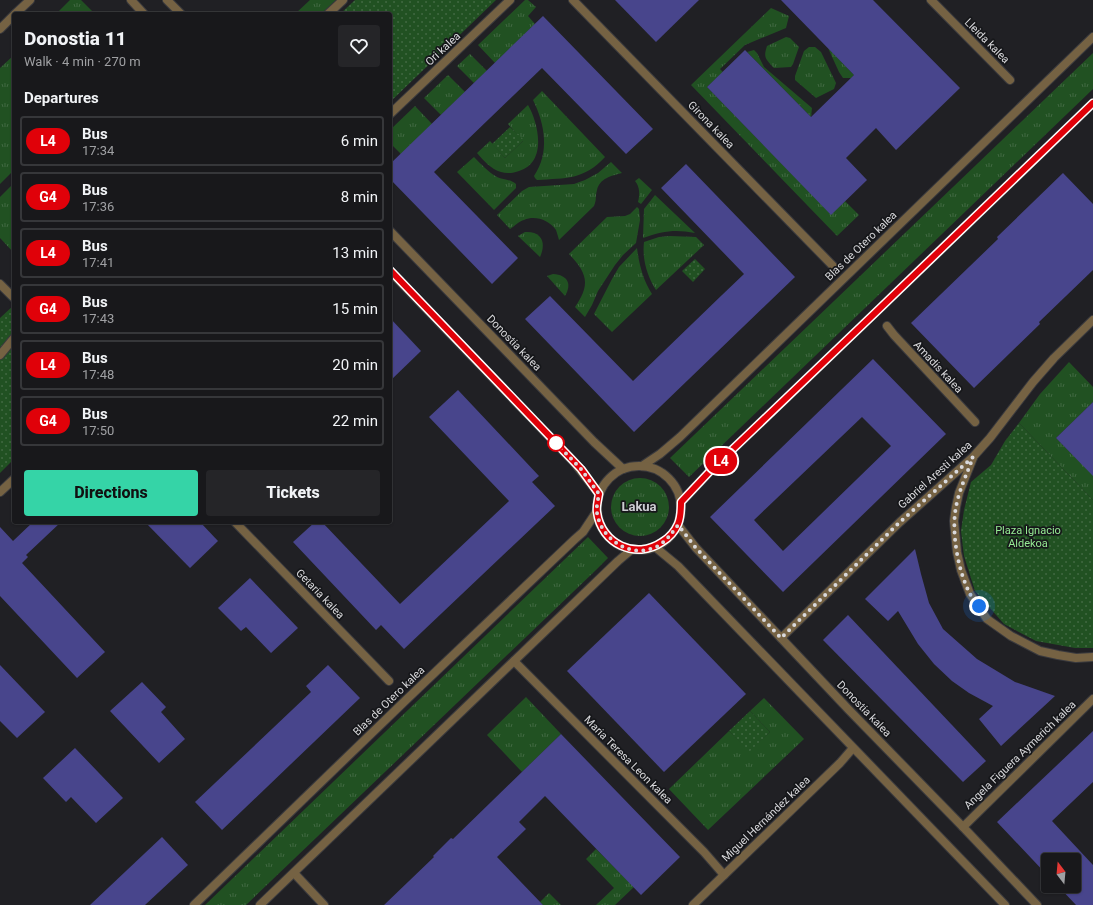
<!DOCTYPE html>
<meta charset="utf-8">
<style>
body{margin:0;font-family:Roboto,sans-serif;background:#252528;color:#f1f3f6;height:100vh;display:flex;flex-direction:column;font-size:15px;white-space:nowrap}
*{box-sizing:border-box;margin:0}
p{font-size:13px;color:#9fa0a3}
.icon{flex:none;width:22px;height:22px;fill:none;stroke:currentColor;stroke-width:2;stroke-linecap:round;stroke-linejoin:round}
.map{position:relative;flex:1;overflow:hidden}
.panel{position:absolute;left:12px;top:12px;width:380px;height:512px;display:flex;flex-direction:column;background:#18181b;border-radius:4px;box-shadow:0 1px 3px #0004,0 0 0 1px #36373a}
.panel>*{flex:none}
.badge{padding:0 8px;border-radius:13px;font-size:14px;line-height:26px}
.needle{width:26px;rotate:344deg}
.tools{position:absolute;left:1041px;top:853px;display:grid;gap:8px}
.tools a{display:grid;place-items:center;width:40px;height:40px;border-radius:4px;background:#18181b;box-shadow:0 1px 3px #0004,0 0 0 1px #36373a;font-size:20px}
.you{position:absolute;width:20px;height:20px;margin:-10px;border:3px solid #fff;border-radius:50%;background:#1a73e8;box-shadow:0 0 0 6px #1a73e833}
.map>.badge{position:absolute;translate:-50% -50%;box-shadow:0 0 0 2px #fff}
h2{padding:0 12px;font-size:15px;line-height:36px}
.round{display:grid;place-items:center;flex:none;width:42px;height:42px;border-radius:4px;background:#252528}
.summary{display:flex;align-items:center;justify-content:space-between;height:68px;padding:0 12px}
h1{font-size:19px;font-weight:800;line-height:30px}
.cta{display:flex;gap:8px;margin-top:auto;padding:8px 12px}
.cta a{flex:1;height:46px;border-radius:4px;background:#35d4a7;color:#111;font-size:16px;font-weight:800;line-height:46px;text-align:center}
.cta a+a{background:#252528;color:#f1f3f6}
ul{padding:0;list-style:none}
li{display:flex;align-items:center;gap:12px;height:50px;margin:0 8px 6px;padding:0 4px;border:2px solid #36373a;border-radius:4px}
li div{flex:1}
li b{display:block;font-size:15px}
li em{font-style:normal}
li .badge{min-width:44px;font-weight:700;text-align:center}
.map>svg:first-child{display:block}
</style>
<div class="map">
<svg width="1093" height="905" viewBox="0 0 1093 905">
<defs>
<pattern id="grass-tufts" width="24" height="20" patternUnits="userSpaceOnUse"><rect width="24" height="20" fill="#215122"/><path d="M3 7l-1-3M5 7V3M7 7l1-3M15 17l-1-3M17 17v-4M19 17l1-3" fill="none" stroke="#416942"/></pattern>
<pattern id="park-dots" width="8" height="8" patternUnits="userSpaceOnUse"><rect width="8" height="8" fill="#215122"/><path d="M2 2h.1M6 6h.1" fill="none" stroke="#416942" stroke-width="1.8" stroke-linecap="round"/></pattern>
</defs>
<rect width="100%" height="100%" fill="#202024"/>
<g fill="url(#grass-tufts)">
<path d="M 70,0 L 81,0 L 95,14 L 56,14 Z"/>
<path d="M 310,0 L 336,0 L 321,14 L 295,14 Z"/>
<path d="M 525,0 L 528,0 L 536,7 L 528,16 L 535,24 L 495,63 L 478,45 Z"/>
<path d="M 771,8 L 789,16 L 786,28 L 745,45 L 720,69 L 723,72 L 707,87 L 831,214 L 845,201 L 859,215 L 837,236 L 691,85 Z"/>
<path d="M 786,37 L 790,38 L 799,47 L 793,64 L 791,67 L 774,68 C 766,59 763,58 767,46 Z"/>
<path d="M 809,47 L 815,47 L 821,52 L 836,83 L 834,89 L 816,98 L 795,80 L 795,76 L 804,51 Z"/>
<path d="M 828,48 L 854,75 L 851,78 L 843,78 L 839,72 Z"/>
<path d="M 754,50 L 757,53 L 764,67 L 812,108 L 811,117 L 747,52 Z"/>
<path d="M 1093,53 L 1093,89 L 689,477 L 670,458 Z"/>
<path d="M 470,54 L 487,71 L 474,83 L 457,66 Z"/>
<path d="M 14,55 L 14,170 L 0,184 L 0,68 Z"/>
<path d="M 448,75 L 465,92 L 441,115 L 424,98 Z"/>
<path d="M 542,91 L 605,157 C 584,180 566,178 537,180 L 535,178 L 534,176 C 550,153 545,124 533,100 Z"/>
<path d="M 528,105 C 539,124 547,163 519,171 C 514,173 507,174 501,172 C 491,169 484,161 477,153 L 490,141 L 505,158 L 523,141 L 508,124 Z"/>
<path d="M 415,106 L 432,124 L 401,154 L 393,146 L 390,148 L 390,130 Z"/>
<path d="M 474,157 C 481,164 488,172 497,177 C 503,180 510,179 516,184 L 516,188 L 494,210 L 457,172 Z"/>
<path d="M 611,162 L 622,173 C 611,176 600,178 597,190 C 595,197 597,199 594,206 L 559,240 C 558,236 557,233 556,230 C 549,220 535,215 524,220 C 519,221 515,226 510,229 L 497,215 L 522,191 L 529,187 L 574,184 L 585,180 L 598,173 Z"/>
<path d="M 639,178 L 652,190 L 641,204 L 638,202 C 640,195 640,187 635,181 Z"/>
<path d="M 14,183 L 14,253 L 0,238 L 0,197 Z"/>
<path d="M 655,195 L 695,233 C 676,229 662,231 643,238 L 644,209 Z"/>
<path d="M 637,207 L 639,209 L 640,220 L 636,243 L 623,255 L 615,265 L 598,291 L 592,305 L 585,317 L 575,307 C 591,284 587,273 569,254 L 607,217 L 625,216 L 630,214 Z"/>
<path d="M 525,232 C 543,231 546,244 540,257 L 518,236 Z"/>
<path d="M 670,236 L 696,237 L 704,245 L 656,290 C 647,276 642,259 644,242 L 659,237 Z"/>
<path d="M 637,248 C 639,264 643,280 652,294 L 612,332 L 594,314 L 612,279 L 619,267 Z"/>
<path d="M 553,274 C 568,275 572,284 565,296 L 547,276 Z"/>
<path d="M 1069,362 L 1093,387 L 1093,402 L 1056,438 L 1093,475 L 1093,500 L 1019,423 L 1040,394 Z"/>
<circle cx="640" cy="507" r="29"/>
<path d="M 588,537 L 608,558 L 596,570 L 246,905 L 205,905 Z"/>
<path d="M 526,697 L 561,734 L 522,772 L 487,735 Z"/>
<path d="M 764,698 L 804,739 L 708,830 L 669,789 L 729,731 L 749,751 L 770,732 L 750,711 Z"/>
<path d="M 596,849 L 634,887 L 615,905 L 596,905 L 614,888 L 586,859 Z"/>
<path d="M 549,893 L 561,905 L 543,905 L 540,902 Z"/>
</g>
<g fill="url(#park-dots)">
<path d="M 355,0 L 496,0 L 390,102 L 390,14 L 340,14 Z"/>
<path d="M 510,127 L 524,140 L 505,158 L 492,144 Z"/>
<path d="M 695,259 L 705,269 L 693,282 L 682,271 Z"/>
<path d="M 14,305 L 14,459 L 0,473 L 0,318 Z"/>
<path d="M 1019,423 L 1093,500 L 1093,648 L 1075,648 L 1036,641 L 1004,624 L 975,591 L 964,556 L 961,531 L 964,510 L 971,482 L 991,465 L 1005,441 Z"/>
<path d="M 750,711 L 770,732 L 749,752 L 729,731 Z"/>
</g>
<g fill="#48458c" fill-rule="evenodd">
<path d="M 615,0 L 699,0 L 656,42 Z"/>
<path d="M 781,0 L 873,0 L 960,88 L 896,150 L 876,128 L 846,158 L 867,180 L 831,215 L 707,87 L 745,50 L 811,117 L 854,75 Z"/>
<path d="M 543,16 L 653,129 L 626,154 L 542,68 L 434,172 L 518,258 L 492,284 L 390,179 L 390,164 Z"/>
<path d="M 686,164 L 795,277 L 634,432 L 525,319 L 550,296 L 633,381 L 722,295 L 744,274 L 661,188 Z"/>
<path d="M 1063,173 L 1093,204 L 1093,270 L 1039,322 L 1040,324 L 974,388 L 911,323 L 998,239 L 997,237 Z"/>
<path d="M 390,318 L 421,351 L 390,381 Z"/>
<path d="M 873,359 L 946,434 L 783,592 L 710,517 ZM 862,417 L 891,446 L 783,551 L 754,520 Z"/>
<path d="M 458,390 L 539,476 L 532,482 L 555,506 L 404,649 L 381,625 L 376,630 L 293,542 L 315,522 L 322,522 L 400,604 L 509,501 L 429,417 Z"/>
<path d="M 1093,402 L 1093,476 L 1056,438 Z"/>
<path d="M 33,522 L 61,522 L 26,555 L 28,557 L 22,563 L 105,652 L 77,678 L 0,596 L 0,527 L 13,541 Z"/>
<path d="M 145,522 L 200,522 L 218,541 L 190,568 Z"/>
<path d="M 915,549 L 921,574 L 929,603 L 943,629 L 977,659 L 1015,682 L 1055,696 L 1001,746 L 979,719 L 993,706 L 969,693 L 952,681 L 934,664 L 918,644 L 898,611 L 888,621 L 865,599 Z"/>
<path d="M 250,578 L 298,628 L 271,653 L 246,627 L 241,631 L 218,608 Z"/>
<path d="M 649,593 L 746,694 L 664,772 L 567,671 Z"/>
<path d="M 848,615 L 986,761 L 963,782 L 823,640 Z"/>
<path d="M 0,665 L 45,712 L 17,738 L 0,721 Z"/>
<path d="M 328,665 L 360,698 L 222,830 L 195,802 L 311,692 L 306,686 Z"/>
<path d="M 142,682 L 166,707 L 161,712 L 185,739 L 159,763 L 110,711 Z"/>
<path d="M 1093,731 L 1093,782 L 1052,821 L 1093,865 L 1093,905 L 1076,905 L 1058,886 L 1074,886 L 1074,860 L 1048,860 L 1048,876 L 997,822 Z"/>
<path d="M 561,734 L 680,857 L 641,895 L 545,796 L 519,822 L 526,829 L 497,857 L 543,905 L 384,905 L 434,857 L 433,856 L 451,838 L 453,839 Z"/>
<path d="M 75,748 L 123,798 L 96,823 L 71,797 L 66,802 L 43,778 Z"/>
<path d="M 162,837 L 188,865 L 145,905 L 90,905 Z"/>
</g>
<g fill="none" stroke-linecap="round" stroke-linejoin="round">
<defs>
<g id="pedestrian">
<path d="M 573,0 L 833,266"/>
<path d="M 931,0 L 1010,80"/>
<path d="M 328,14 L 343,0"/>
<path d="M 390,114 L 510,0"/>
<path d="M 0,284 L 14,298"/>
<path d="M 887,326 L 894,335 L 975,422"/>
<path d="M 0,355 L 14,338"/>
<path d="M 235,522 L 389,681"/>
</g>
<g id="minor">
<path d="M 131,0 L 144,14"/>
<path d="M 167,0 L 181,14"/>
<path d="M 15,14 L 30,0"/>
<path d="M 0,29 L 14,15"/>
<path d="M 390,231 L 594,442 L 623,469"/>
<path d="M 390,271 L 573,461 L 599,494"/>
<path d="M 973,458 L 959,493 L 956,507 L 954,521 L 957,552 L 961,570 L 970,594 L 987,619 L 1011,636 L 1040,651 L 1058,655 L 1076,658 L 1093,657"/>
<path d="M 642,466 L 660,454 L 680,437 L 1093,37"/>
<circle cx="639" cy="508" r="42"/>
<path d="M 0,492 L 14,479"/>
<path d="M 681,502 L 712,469 L 875,313 L 1093,103"/>
<path d="M 678,525 L 696,548 L 849,710 L 963,827 L 1037,905"/>
<path d="M 655,547 L 678,566 L 1005,905"/>
<path d="M 781,638 L 900,522 L 973,457 L 990,438 L 1033,382 L 1054,358 L 1093,320"/>
<path d="M 514,661 L 704,852 L 724,875"/>
<path d="M 963,827 L 1093,699"/>
<path d="M 294,873 L 324,905"/>
<path d="M 194,905 L 407,699 L 575,539 L 583,532 L 597,511"/>
<path d="M 260,905 L 618,561 L 631,550"/>
<path d="M 693,905 L 840,763 L 853,748"/>
</g>
</defs>
<use href="#pedestrian" stroke="#3a3a3e" stroke-width="10"/>
<use href="#minor" stroke="#3a3a3e" stroke-width="10"/>
<use href="#pedestrian" stroke="#756243" stroke-width="8"/>
<use href="#minor" stroke="#756243" stroke-width="8"/>
</g>
<g fill="none" stroke-linecap="round" stroke-linejoin="round">
<defs>
<path id="line" d="M 390,270 L 581,469 L 599,494 C 598,500 596,507 597,512 C 601,544 636,560 662,542 C 669,538 675,531 678,524 C 681,517 681,510 681,502 L 712,469 L 875,313 L 1093,103"/>
</defs>
<use href="#line" stroke="#fff" stroke-width="9"/>
<use href="#line" stroke="#e00109" stroke-width="6"/>
<path stroke="#d9d9dc" stroke-width="4" stroke-dasharray="0 7.2" d="M 556,443 L 581,469 L 599,494 C 598,500 596,507 597,513 C 601,539 630,559 656,547 C 666,542 671,534 678,525 L 696,548 L 781,638 L 900,522 L 973,457 C 967,474 959,490 956,507 C 951,532 958,571 970,594 C 972,598 976,602 979,606"/>
</g>
<circle fill="#fff" stroke="#e00109" stroke-width="2" cx="556" cy="443" r="8"/>
<g text-anchor="middle" dominant-baseline="central" stroke-width="3.5" stroke-linejoin="round" paint-order="stroke">
<g font-size="11" fill="#d9d9dc" stroke="#16171a">
<text transform="translate(987 41) rotate(45)">Lleida kalea</text>
<text transform="translate(443 49) rotate(-43)">Ori kalea</text>
<text transform="translate(711 125) rotate(46)">Girona kalea</text>
<text transform="translate(861 246) rotate(-44)">Blas de Otero kalea</text>
<text transform="translate(514 343) rotate(46)">Donostia kalea</text>
<text transform="translate(938 367) rotate(47)">Amadis kalea</text>
<text transform="translate(935 475) rotate(-42)">Gabriel Aresti kalea</text>
<text transform="translate(320 594) rotate(46)">Getaria kalea</text>
<text transform="translate(389 701) rotate(-44)">Blas de Otero kalea</text>
<text transform="translate(864 709) rotate(46)">Donostia kalea</text>
<text transform="translate(1020 755) rotate(-44)">Angela Figuera Aymerich kalea</text>
<text transform="translate(628 760) rotate(45)">Maria Teresa Leon kalea</text>
<text transform="translate(766 819) rotate(-44)">Miguel Hernández kalea</text>
</g>
<g font-size="11" fill="#96eb94" stroke="#16171a">
<text x="1028" y="530">Plaza Ignacio<tspan x="1028" dy="13">Aldekoa</tspan></text>
</g>
<g font-size="13" font-weight="bold" fill="#cccdd2" stroke="#16171a">
<text x="639" y="506">Lakua</text>
</g>
</g>
</svg>
<div class="tools">
<a><svg class="needle" viewBox="-14 -14 28 28"><path d="M0-13l5 13h-10z" fill="#e53935"/><path d="M0 13l5-13h-10z" fill="#9fa0a3"/></svg></a>
</div>
<div class="you" style="left:979px;top:606px"></div>
<b class="badge" style="left:721px;top:461px;background:#e00109;color:#fff">L4</b>
<section class="panel">
<div class="summary"><div><h1>Donostia 11</h1><p>Walk · 4 min · 270 m</p></div><a class="round"><svg class="icon" aria-label="heart" viewBox="0 0 24 24"><path d="M12 20l-8-8c-3-5 5-10 8-4 3-6 11-1 8 4z"/></svg></a></div>
<h2>Departures</h2>
<ul>
<li><span class="badge" style="background:#e00109;color:#fff">L4</span><div><b>Bus</b><p>17:34</p></div><em>6 min</em></li>
<li><span class="badge" style="background:#e00109;color:#fff">G4</span><div><b>Bus</b><p>17:36</p></div><em>8 min</em></li>
<li><span class="badge" style="background:#e00109;color:#fff">L4</span><div><b>Bus</b><p>17:41</p></div><em>13 min</em></li>
<li><span class="badge" style="background:#e00109;color:#fff">G4</span><div><b>Bus</b><p>17:43</p></div><em>15 min</em></li>
<li><span class="badge" style="background:#e00109;color:#fff">L4</span><div><b>Bus</b><p>17:48</p></div><em>20 min</em></li>
<li><span class="badge" style="background:#e00109;color:#fff">G4</span><div><b>Bus</b><p>17:50</p></div><em>22 min</em></li>
</ul>
<div class="cta"><a>Directions</a><a>Tickets</a></div>
</section>
</div>
